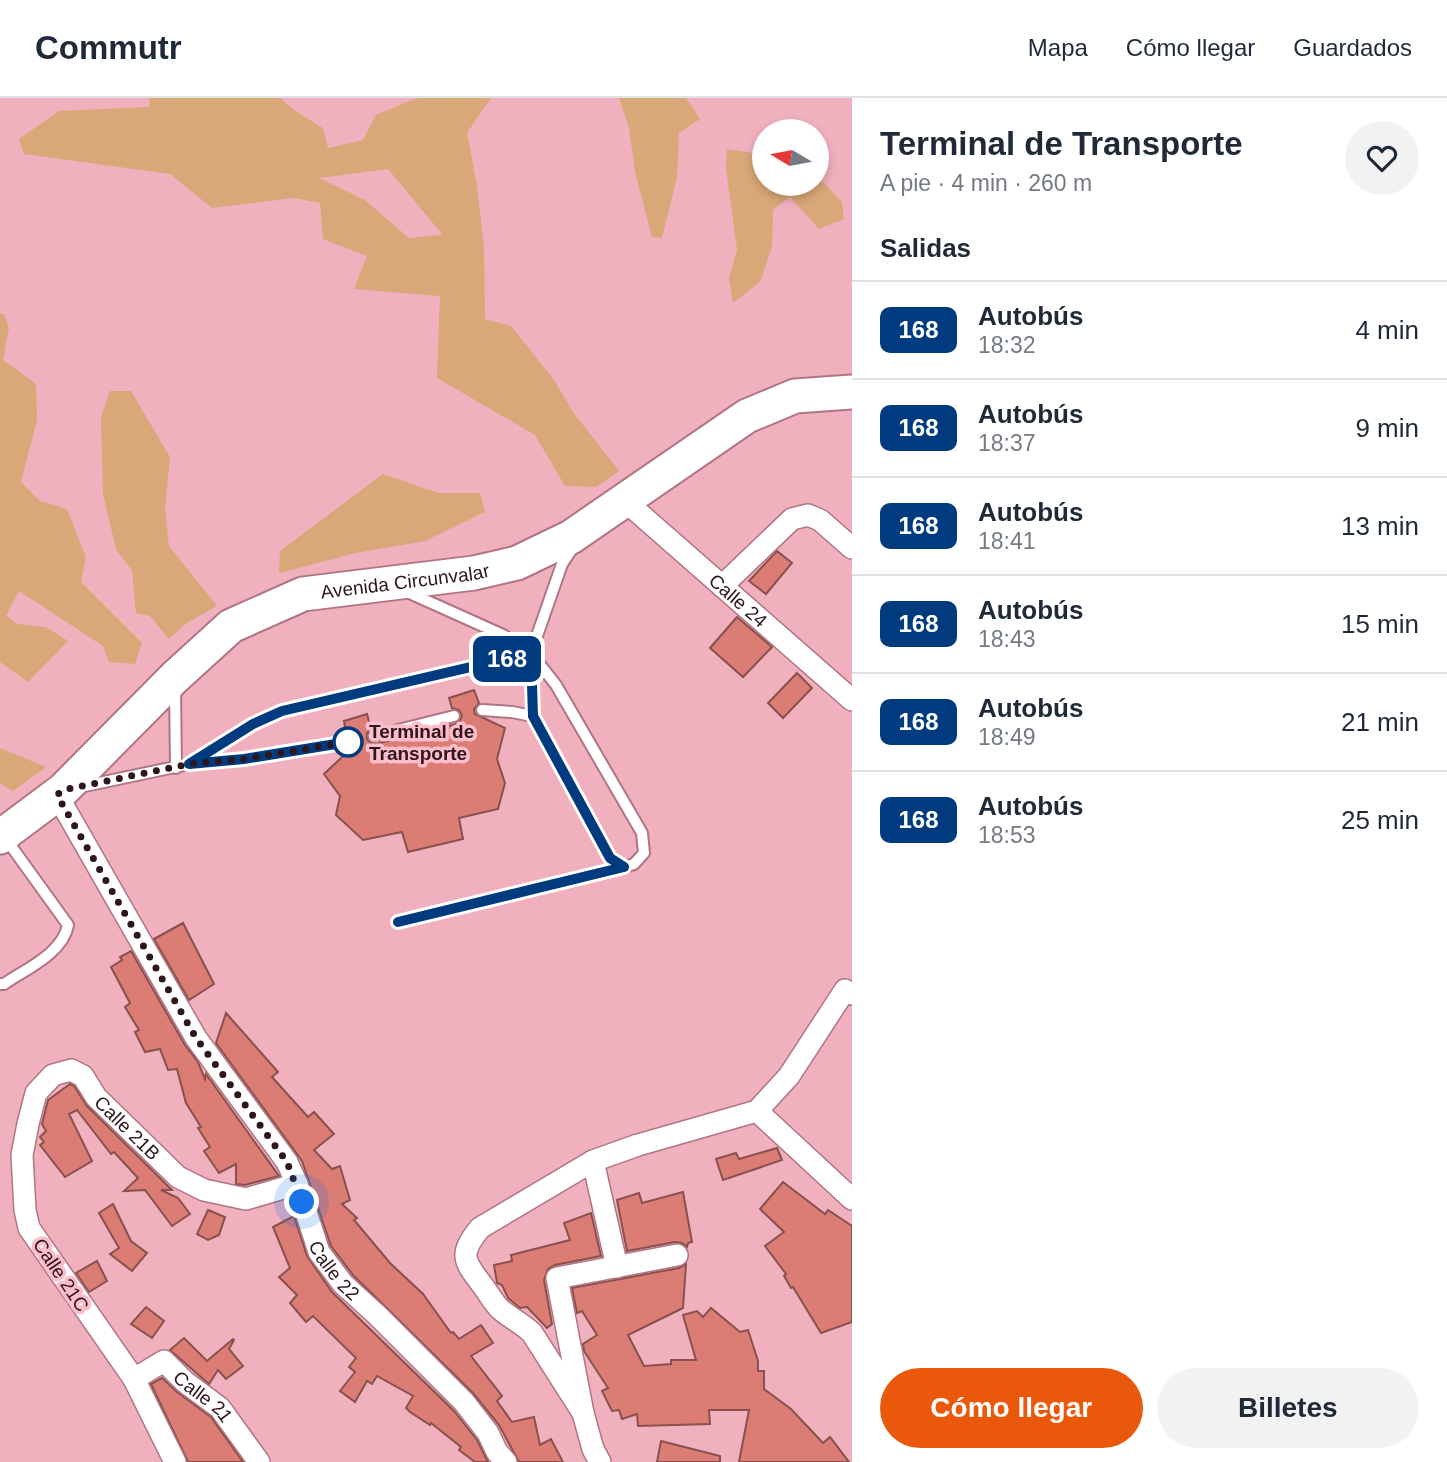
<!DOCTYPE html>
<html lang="es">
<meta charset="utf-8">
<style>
body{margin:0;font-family:Helvetica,sans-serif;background:#f2f2f3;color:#1f2937;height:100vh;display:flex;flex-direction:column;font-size:26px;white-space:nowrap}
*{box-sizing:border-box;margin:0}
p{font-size:23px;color:#747a83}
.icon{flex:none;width:38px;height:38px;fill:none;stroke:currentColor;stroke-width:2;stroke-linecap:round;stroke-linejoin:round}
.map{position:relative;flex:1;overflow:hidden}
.side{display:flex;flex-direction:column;background:#fff;width:595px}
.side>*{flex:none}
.badge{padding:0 14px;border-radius:10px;font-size:24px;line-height:46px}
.needle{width:46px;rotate:280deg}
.fabs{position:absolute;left:752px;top:21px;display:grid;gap:14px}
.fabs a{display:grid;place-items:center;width:77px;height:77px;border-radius:50%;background:#fff;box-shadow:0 4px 10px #0003;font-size:35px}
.you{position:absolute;width:35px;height:35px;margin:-18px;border:5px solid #fff;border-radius:50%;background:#1a73e8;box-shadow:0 0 0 10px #1a73e833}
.map>.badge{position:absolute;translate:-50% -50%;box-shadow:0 0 0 4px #fff}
h2{padding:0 28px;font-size:26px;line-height:63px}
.round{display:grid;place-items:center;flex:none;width:74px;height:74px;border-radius:37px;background:#f2f2f3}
.head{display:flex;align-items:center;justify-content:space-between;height:119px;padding:0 28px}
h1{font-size:33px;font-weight:600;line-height:52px}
.button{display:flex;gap:14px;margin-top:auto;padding:14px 28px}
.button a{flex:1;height:80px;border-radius:42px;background:#ea580c;color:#fff;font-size:28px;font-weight:600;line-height:80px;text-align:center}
.button a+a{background:#f2f2f3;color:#1f2937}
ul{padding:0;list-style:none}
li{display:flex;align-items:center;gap:21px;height:98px;padding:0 28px;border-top:2px solid #e0e1e3}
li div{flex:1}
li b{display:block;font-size:26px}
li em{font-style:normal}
li .badge{min-width:77px;font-weight:700;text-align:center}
header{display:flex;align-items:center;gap:42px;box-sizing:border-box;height:98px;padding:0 35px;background:#fff;border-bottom:2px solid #e0e1e3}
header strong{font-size:33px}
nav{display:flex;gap:38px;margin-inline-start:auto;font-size:24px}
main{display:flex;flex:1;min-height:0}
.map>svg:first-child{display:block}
</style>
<header>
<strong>Commutr</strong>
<nav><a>Mapa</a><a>Cómo llegar</a><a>Guardados</a></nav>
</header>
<main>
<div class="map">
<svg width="852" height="1364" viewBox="0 0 852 1364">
<rect width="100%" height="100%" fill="#f0b0be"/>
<g fill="#d9a879" fill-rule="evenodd">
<path d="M 150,0 L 280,0 L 294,12 L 323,30 L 328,50 L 363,42 L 376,17 L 417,0 L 491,0 L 467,35 L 477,88 L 484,150 L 485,221 L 511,228 L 554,282 L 573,314 L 619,373 L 596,389 L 565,388 L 535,337 L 437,280 L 440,198 L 354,191 L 367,158 L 323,141 L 320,105 L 294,100 L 212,110 L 170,76 L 24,56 L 19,41 L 59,13 L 149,9 ZM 388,71 L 442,136 L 442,137 L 409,140 L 365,102 L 319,80 Z"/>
<path d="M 619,0 L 686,0 L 700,21 L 679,35 L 677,79 L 662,140 L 652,139 L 635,74 L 629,30 Z"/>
<path d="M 727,51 L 765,57 L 765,86 L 817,86 L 817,78 L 842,104 L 844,121 L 819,131 L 790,99 L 773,112 L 772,149 L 760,184 L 733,205 L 729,180 L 737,152 L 726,70 Z"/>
<path d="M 0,216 L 4,216 L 9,230 L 3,262 L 36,286 L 37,322 L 21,384 L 40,403 L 67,411 L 86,459 L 81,484 L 142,545 L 135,566 L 109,564 L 103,548 L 19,493 L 6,518 L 17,526 L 46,529 L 68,543 L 28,584 L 0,564 Z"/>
<path d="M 110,293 L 131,293 L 170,359 L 165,409 L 169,448 L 217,508 L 185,526 L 169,541 L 150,518 L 136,515 L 132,473 L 116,451 L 103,396 L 101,319 Z"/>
<path d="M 383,376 L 438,395 L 480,395 L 485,414 L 425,443 L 356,455 L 279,475 L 280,453 Z"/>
<path d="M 0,650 L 46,669 L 13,693 L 0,685 Z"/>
</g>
<g fill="#db7c75" stroke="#89514d" stroke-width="2">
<path d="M 777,453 L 792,465 L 766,496 L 749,483 Z"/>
<path d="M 737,519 L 772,549 L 743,579 L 710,550 Z"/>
<path d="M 797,575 L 812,590 L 783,620 L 768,605 Z"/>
<path d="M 474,592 L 479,605 L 474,611 L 475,616 L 505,630 L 497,661 L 505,685 L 498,711 L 459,720 L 463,741 L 408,754 L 402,734 L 363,742 L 336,717 L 340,698 L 324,676 L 356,646 L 354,639 L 346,636 L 344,623 L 367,616 L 371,631 L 367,635 L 367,641 L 371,645 L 376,646 L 456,626 L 460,623 L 462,617 L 459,612 L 452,610 L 449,600 Z"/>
<path d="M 183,825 L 214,886 L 189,902 L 154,841 Z"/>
<path d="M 131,853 L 185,947 L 198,964 L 205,981 L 206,976 L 279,1078 L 245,1087 L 236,1086 L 236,1066 L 219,1075 L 204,1053 L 210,1049 L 198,1030 L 201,1029 L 186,1005 L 177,971 L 168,972 L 160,951 L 145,954 L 135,934 L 139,932 L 125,909 L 130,905 L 111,869 L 122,862 L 120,859 Z"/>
<path d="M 226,915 L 278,974 L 272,979 L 308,1019 L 314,1014 L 334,1036 L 314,1052 L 332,1071 L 340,1068 L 350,1102 L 342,1106 L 357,1120 L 354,1122 L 390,1165 L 423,1196 L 451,1235 L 453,1234 L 459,1241 L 481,1227 L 493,1245 L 471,1258 L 502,1298 L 497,1303 L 512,1324 L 534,1319 L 540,1347 L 551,1341 L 563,1364 L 519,1364 L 499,1327 L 473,1295 L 353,1177 L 331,1148 L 302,1063 L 216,945 Z"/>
<path d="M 70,986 L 74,988 L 87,1008 L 172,1092 L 161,1092 L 178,1100 L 190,1116 L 172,1128 L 145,1092 L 124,1093 L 138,1080 L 114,1054 L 111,1056 L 77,1012 L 69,1016 L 92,1063 L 65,1079 L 40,1047 L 44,1044 L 40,1039 L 46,1033 L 42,1026 L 48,1002 Z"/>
<path d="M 777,1050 L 782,1062 L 723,1082 L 716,1061 L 736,1055 L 739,1061 Z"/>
<path d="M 783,1084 L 825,1116 L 828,1112 L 852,1128 L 852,1224 L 821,1235 L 793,1189 L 791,1190 L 784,1178 L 786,1176 L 765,1148 L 784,1134 L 760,1111 Z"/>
<path d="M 683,1094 L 692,1144 L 688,1145 L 687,1149 L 682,1145 L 675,1144 L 627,1153 L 617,1102 L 639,1095 L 642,1105 Z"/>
<path d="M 113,1106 L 131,1143 L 147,1155 L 132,1173 L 110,1156 L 119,1150 L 99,1115 Z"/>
<path d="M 208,1112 L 225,1119 L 219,1137 L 208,1142 L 197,1136 Z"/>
<path d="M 591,1115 L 601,1158 L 555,1167 L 548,1171 L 544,1182 L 552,1226 L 547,1230 L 527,1209 L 520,1210 L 508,1200 L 502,1187 L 497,1185 L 494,1167 L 512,1163 L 511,1157 L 570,1142 L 564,1125 Z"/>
<path d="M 294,1118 L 307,1158 L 332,1194 L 454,1313 L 477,1342 L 488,1364 L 475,1364 L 459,1352 L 461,1349 L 431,1325 L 430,1327 L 410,1314 L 406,1310 L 413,1298 L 377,1278 L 372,1286 L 367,1283 L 355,1304 L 340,1293 L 355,1274 L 349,1269 L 356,1260 L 313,1218 L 306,1224 L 290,1205 L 297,1197 L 279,1179 L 290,1170 L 273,1129 Z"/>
<path d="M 97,1163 L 107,1183 L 89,1194 L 76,1175 Z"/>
<path d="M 686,1166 L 683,1210 L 628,1237 L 644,1268 L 671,1266 L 671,1262 L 696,1262 L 683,1217 L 697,1213 L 703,1219 L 711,1210 L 740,1234 L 748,1232 L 758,1263 L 758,1273 L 764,1273 L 764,1291 L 791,1311 L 823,1345 L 830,1339 L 849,1364 L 739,1364 L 749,1312 L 709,1312 L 710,1326 L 638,1328 L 637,1316 L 622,1321 L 619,1312 L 612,1313 L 602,1293 L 608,1290 L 584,1253 L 583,1246 L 597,1237 L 582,1213 L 577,1215 L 572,1190 L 679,1170 Z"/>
<path d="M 146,1209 L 164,1223 L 152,1240 L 131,1226 Z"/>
<path d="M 184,1240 L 207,1263 L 233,1241 L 234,1242 L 229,1251 L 243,1268 L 226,1281 L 218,1272 L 209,1286 L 170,1252 Z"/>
<path d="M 162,1280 L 177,1294 L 211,1319 L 243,1364 L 188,1364 L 151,1286 Z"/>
<path d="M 661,1343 L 720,1358 L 720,1364 L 657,1364 Z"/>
</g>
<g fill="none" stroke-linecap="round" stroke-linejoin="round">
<defs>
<g id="lane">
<path d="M 175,588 L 176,670"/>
<path d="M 482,612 L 512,614 L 532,618 L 610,760 L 624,769"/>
<path d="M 532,618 L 531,555 L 562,466 L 574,448"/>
<path d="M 374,638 L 454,618"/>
<path d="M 189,666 L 253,626 L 282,613 L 531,555"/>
<path d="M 80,689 L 189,666 L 244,661 L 348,644"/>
<path d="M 398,824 L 624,769 L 634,766 L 644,755 L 642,735 L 556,587 L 531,555 L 503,537 L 405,493"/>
<path d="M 0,886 L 4,886 C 26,871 63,855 68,827 L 6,741"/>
</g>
<g id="street">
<path id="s1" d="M 624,402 L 852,602"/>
<path d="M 722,488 L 792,421 L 808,417 L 820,422 L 852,450"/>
<path id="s2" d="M 57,697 L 196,940 L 287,1064 L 297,1086 L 319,1154 L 343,1186 L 377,1217 L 464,1304 L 488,1335 L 497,1354 L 506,1364"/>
<path d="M 757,1013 L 852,1101"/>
<path d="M 593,1063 L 617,1169"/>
<path id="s3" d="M 134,1281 L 164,1263 L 185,1284 L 220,1310 L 259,1364"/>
<path d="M 583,1315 L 532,1235 C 522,1225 510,1220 500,1211 C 494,1205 489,1196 483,1188 C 464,1163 458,1157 480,1130 L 593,1063 L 638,1047 L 757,1013 L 789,978 L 845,892 L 852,896"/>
<path id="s4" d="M 175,1364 L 134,1281 L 29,1130 L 25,1112 L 22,1057 L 28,1026 L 36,995 L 53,977 L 71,972 L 83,978 L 96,999 L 178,1079 L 204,1092 L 246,1101 L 297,1086"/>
<path d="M 600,1364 L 593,1351 L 583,1315 L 557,1180 L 677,1157"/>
</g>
<g id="primary">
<path id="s5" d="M 0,739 L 63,692 L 175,579 L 231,528 L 303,496 L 474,475 L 517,465 L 571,439 L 747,318 L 795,298 L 852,294"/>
</g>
</defs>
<use href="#lane" stroke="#b07582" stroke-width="14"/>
<use href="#street" stroke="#b07582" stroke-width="24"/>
<use href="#primary" stroke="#b07582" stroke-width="37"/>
<use href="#lane" stroke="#fff" stroke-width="10"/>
<use href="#street" stroke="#fff" stroke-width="21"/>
<use href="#primary" stroke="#fff" stroke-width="33"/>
</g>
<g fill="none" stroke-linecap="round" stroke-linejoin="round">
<defs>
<path id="line" d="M 348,644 L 244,661 L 189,666 L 253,626 L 282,613 L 531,555 L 533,618 L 610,760 L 624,769 L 398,824"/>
</defs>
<use href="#line" stroke="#fff" stroke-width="16"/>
<use href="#line" stroke="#003b80" stroke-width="10"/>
<path stroke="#2d161c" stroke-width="7" stroke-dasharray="0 12.6" d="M 302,1104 L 287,1064 L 196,940 L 57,697 L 63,692 L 189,666 L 244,661 L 348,644"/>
</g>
<circle fill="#fff" stroke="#003b80" stroke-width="3.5" cx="348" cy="644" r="14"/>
<g text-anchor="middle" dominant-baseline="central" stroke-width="7" stroke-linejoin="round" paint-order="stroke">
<g font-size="19" fill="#2d161c" stroke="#fdbdca">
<text stroke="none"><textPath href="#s5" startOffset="495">Avenida Circunvalar</textPath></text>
<text stroke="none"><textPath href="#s1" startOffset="152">Calle 24</textPath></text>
<text stroke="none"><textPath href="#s4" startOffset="539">Calle 21B</textPath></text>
<text stroke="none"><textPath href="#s2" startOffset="553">Calle 22</textPath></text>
<text transform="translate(61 1177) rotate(56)">Calle 21C</text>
<text stroke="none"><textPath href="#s3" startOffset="88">Calle 21</textPath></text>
</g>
<g font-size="19" font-weight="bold" fill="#2d161c" stroke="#fdbdca" text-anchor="start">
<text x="369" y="633">Terminal de<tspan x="369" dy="22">Transporte</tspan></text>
</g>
</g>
</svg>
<div class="fabs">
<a><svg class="needle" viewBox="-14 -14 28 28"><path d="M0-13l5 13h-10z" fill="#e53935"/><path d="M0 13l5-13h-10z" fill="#747a83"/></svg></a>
</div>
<div class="you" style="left:302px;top:1104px"></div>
<b class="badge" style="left:507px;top:561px;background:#003b80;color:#fff">168</b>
</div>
<section class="side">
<div class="head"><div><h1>Terminal de Transporte</h1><p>A pie · 4 min · 260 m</p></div><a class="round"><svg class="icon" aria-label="heart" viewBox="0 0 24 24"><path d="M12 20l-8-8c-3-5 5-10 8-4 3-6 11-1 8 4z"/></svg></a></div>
<h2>Salidas</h2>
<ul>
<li><span class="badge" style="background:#003b80;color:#fff">168</span><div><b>Autobús</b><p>18:32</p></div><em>4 min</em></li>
<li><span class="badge" style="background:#003b80;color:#fff">168</span><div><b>Autobús</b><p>18:37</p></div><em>9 min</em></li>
<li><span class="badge" style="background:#003b80;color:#fff">168</span><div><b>Autobús</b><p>18:41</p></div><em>13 min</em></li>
<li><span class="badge" style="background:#003b80;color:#fff">168</span><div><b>Autobús</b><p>18:43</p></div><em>15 min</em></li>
<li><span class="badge" style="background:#003b80;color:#fff">168</span><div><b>Autobús</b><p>18:49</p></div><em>21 min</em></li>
<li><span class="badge" style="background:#003b80;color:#fff">168</span><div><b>Autobús</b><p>18:53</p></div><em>25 min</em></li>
</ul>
<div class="button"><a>Cómo llegar</a><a>Billetes</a></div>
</section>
</main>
